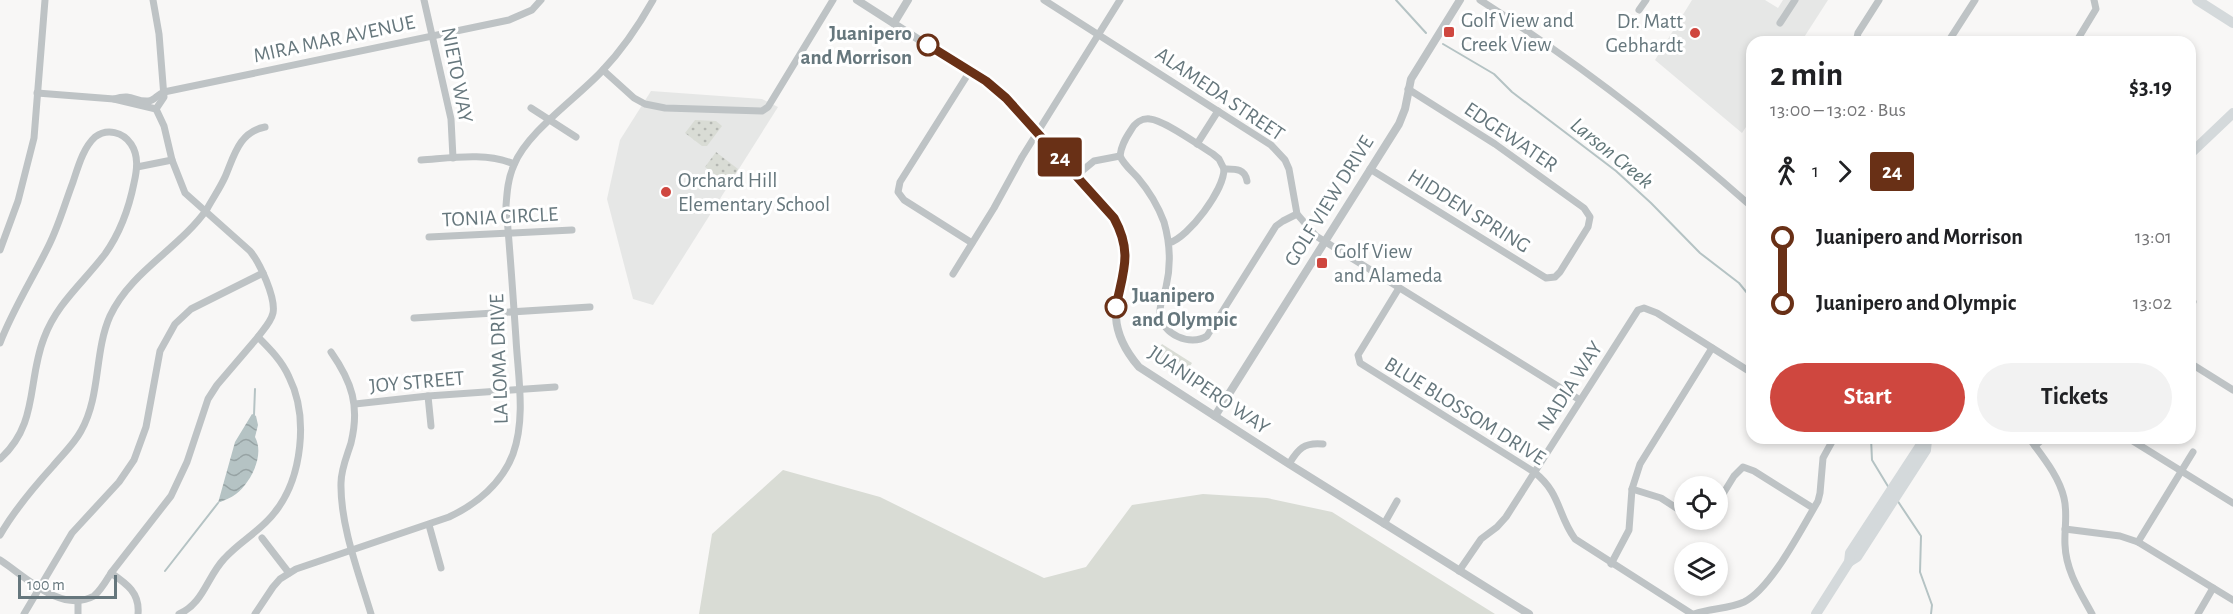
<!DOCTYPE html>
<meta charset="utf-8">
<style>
body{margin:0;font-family:"Alegreya Sans",sans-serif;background:#f2f2f2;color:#202124;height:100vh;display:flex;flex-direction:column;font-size:22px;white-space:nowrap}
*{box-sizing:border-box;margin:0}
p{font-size:20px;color:#757577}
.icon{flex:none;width:33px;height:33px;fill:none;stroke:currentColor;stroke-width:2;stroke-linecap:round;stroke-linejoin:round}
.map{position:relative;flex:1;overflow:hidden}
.panel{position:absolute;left:1746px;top:36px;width:450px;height:408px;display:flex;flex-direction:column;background:#fff;border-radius:18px;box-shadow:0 3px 9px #0003}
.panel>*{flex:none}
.badge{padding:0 12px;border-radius:4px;font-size:21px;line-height:39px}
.buttons{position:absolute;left:1674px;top:476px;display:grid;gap:12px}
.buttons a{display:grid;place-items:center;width:54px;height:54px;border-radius:50%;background:#fff;box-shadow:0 3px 9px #0003;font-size:30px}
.scale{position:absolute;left:18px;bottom:15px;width:99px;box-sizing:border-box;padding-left:6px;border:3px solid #66777d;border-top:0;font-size:16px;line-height:21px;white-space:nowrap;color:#66777d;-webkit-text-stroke:4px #fff;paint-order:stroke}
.map>.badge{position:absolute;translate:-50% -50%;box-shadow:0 0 0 3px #fff}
.legs{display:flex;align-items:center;gap:9px;height:66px;padding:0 24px;font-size:20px}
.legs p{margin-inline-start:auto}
.overview{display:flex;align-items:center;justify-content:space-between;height:102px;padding:0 24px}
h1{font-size:33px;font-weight:700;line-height:45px}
.primary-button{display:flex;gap:12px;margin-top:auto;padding:12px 24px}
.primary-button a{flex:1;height:69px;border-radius:36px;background:#cf473f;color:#fff;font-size:24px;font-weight:700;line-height:69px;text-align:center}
.primary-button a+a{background:#f2f2f2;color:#202124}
ul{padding:0 24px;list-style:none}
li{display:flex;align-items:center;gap:21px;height:66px;font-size:22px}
li i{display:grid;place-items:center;width:9px;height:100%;margin:0 8px;background:currentColor}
li i::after{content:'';width:15px;height:15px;margin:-8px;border:4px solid;border-radius:50%;background:#fff}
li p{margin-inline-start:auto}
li:first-child i{background:linear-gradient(#0000 50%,currentColor 0)}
li:last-child i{background:linear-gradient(currentColor 50%,#0000 0)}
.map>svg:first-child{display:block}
</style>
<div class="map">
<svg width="2233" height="614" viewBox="0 0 2233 614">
<defs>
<pattern id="park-dots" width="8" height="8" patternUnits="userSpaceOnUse" patternTransform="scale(1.5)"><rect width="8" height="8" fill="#d9dcd5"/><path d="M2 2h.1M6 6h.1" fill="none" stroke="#b4b7b2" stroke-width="1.8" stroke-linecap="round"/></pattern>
<pattern id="water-waves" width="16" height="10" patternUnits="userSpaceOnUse" patternTransform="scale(1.5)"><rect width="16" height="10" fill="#b5c3c4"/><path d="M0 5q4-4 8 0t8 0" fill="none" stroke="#97a3a4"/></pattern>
</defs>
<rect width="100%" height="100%" fill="#f8f7f6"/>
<g fill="#e6e7e6">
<path d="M 1692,0 L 1765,0 L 1778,8 L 1783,0 L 1828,0 L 1801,42 L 1752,42 L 1752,118 L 1742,133 L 1655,60 Z"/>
<path d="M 651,91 L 762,99 L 778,107 L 653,305 L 633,299 L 607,199 L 620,140 Z"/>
</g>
<g fill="#d9dcd5">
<path d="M 1162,344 L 1192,363 L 1182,378 L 1152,359 Z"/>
<path d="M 783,470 L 880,497 L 1044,578 L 1086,567 L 1132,505 L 1203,494 L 1267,498 L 1332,512 L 1495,614 L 699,614 L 712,534 Z"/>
</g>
<g fill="url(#park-dots)">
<path d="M 695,120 L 716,121 L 722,126 L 707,146 L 702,146 L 685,133 Z"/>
<path d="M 716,152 L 738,169 L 729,185 L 705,167 Z"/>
</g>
<path fill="url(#water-waves)" d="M 252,414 L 256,416 L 258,425 L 255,437 C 265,455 251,482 236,494 C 231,498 224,500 218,503 L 235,442 Z"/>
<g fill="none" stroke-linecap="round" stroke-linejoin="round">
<g stroke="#b5c3c4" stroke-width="2">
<path d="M 1396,0 L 1426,33"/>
<path d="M 1443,44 L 1494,74 L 1512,92 L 1616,171 L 1651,203 L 1700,253 L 1739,283 L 1752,299"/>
<path d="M 254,415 L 255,389"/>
<path d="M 1871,438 L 1872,460 L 1889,488"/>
<path d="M 1897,500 L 1921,536 L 1920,572 L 1932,605 L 1931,614"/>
<path d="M 165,571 L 218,503"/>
</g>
<g stroke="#bec3c5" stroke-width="7">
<path d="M 424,0 L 451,119 L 453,158"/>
<path d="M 1044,0 L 1271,145 L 1285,160 L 1289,169 L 1297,214 L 1316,236 L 1580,400"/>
<path d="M 1480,0 C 1576,61 1666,131 1752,207"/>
<path d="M 1639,10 L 1646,0"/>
<path d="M 1780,23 L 1795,0"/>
<path d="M 1856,42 L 1858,33 L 1879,0"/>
<path d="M 1948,42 L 1975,0"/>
<path d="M 2076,42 L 2096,9 L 2094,0"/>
<path d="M 603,70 L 634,98 L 645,104 L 665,108 L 762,111 L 768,107 L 833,0"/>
<path d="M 970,71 L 900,182 L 898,192 L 904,200 L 972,243"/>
<path d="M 37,93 L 114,99 L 156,109 L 164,97 L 159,34 L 153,0"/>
<path d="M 114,99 C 133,93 134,102 148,101 C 155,101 157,94 164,92 L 509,20 L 532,10 L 541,0"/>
<path d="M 531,108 L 576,137"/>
<path d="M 156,109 L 164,126 L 172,160 L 185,193 L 250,251 C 260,263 276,298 273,313 C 271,322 263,330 258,337"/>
<path d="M 1197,144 L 1218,111"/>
<path d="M 421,160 C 451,158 486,152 514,164"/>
<path d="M 137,167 L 172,160"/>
<path d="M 1224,169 C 1235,169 1245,168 1247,181"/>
<path d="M 1370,169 L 1546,278 L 1555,277 L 1560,272 L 1588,227 L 1590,217 L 1584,208 L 1495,144 L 1408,89"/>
<path d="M 1077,175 L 1094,161 L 1120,156"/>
<path d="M 429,237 L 572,230"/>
<path d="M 1169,243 C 1189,237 1224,190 1224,169 L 1219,159 L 1213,154 C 1200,146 1164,120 1150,119 C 1142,118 1135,123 1131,130 C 1125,139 1121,146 1120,156 C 1124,165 1132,171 1138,178 C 1149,191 1158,206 1164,222 C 1170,243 1171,266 1166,287 C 1164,295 1159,305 1160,314 C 1162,334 1190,347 1207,336 L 1276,226 L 1283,221 L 1297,214"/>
<path d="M 0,250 L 18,201 L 34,138 L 45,0"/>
<path d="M 953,274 L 994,208 L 1022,157 L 1120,0"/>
<path d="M 1399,288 L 1358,355 L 1360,363 L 1534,472 C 1561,493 1557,514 1575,539 L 1692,614"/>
<path d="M 2190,300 L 2193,302"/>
<path d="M 414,318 L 590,307"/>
<path d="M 0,343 C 13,309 33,278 49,245 C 59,225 65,203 73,182 C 78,167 83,148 95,137 C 107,128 123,132 131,144 C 139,156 137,170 134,183 C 129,208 120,233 105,254 C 83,283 57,303 44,338 C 27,381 39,424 0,459"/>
<path d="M 331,352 C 352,382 360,406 351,443 C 347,456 341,469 341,483 C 340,525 359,574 371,614"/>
<path d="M 2190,363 L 2233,390"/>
<path d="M 428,396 L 431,426"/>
<path d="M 355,404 L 428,396 L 555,387"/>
<path d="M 2029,438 C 2042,456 2059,476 2064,498 C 2068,514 2064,530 2065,545 C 2066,571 2080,592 2092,614"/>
<path d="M 2128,438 L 2233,503"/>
<path d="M 2035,446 L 2044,438"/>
<path d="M 1289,464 C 1298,449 1304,442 1323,444"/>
<path d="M 1632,489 L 1661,498 L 1684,513"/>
<path d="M 1718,502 L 1734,476 L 1743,467 L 1754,471 L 1813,508"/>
<path d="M 1695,519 L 1705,519"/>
<path d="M 1384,524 L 1397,501"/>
<path d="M 429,525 L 441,568"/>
<path d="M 2065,529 L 2120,536 L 2138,542 L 2233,600"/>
<path d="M 0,535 C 15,509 33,488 53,466 C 62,455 74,444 81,431 C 101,396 94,352 110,316 C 131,271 179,249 207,209 C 213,198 220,188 225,177 C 234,156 239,132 265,127"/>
<path d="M 262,538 L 289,573"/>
<path d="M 2138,542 L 2193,452"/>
<path d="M 0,560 C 25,576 61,614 94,596 C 101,590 106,581 111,573 C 127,584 140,593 138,614"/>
<path d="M 1611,564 L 1629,530 L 1632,489 L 1640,464 L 1712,348"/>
<path d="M 1459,571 L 1481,539 L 1497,527 L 1506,517 L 1638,310 L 1644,308 L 1657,313 L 1752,373"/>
<path d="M 111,573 L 171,496 L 187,462 L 208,399 L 217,385 L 258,337 C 270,349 282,361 289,377 C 309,417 302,478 275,512 C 261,531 240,541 224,559 C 207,577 203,604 179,614"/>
<path d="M 24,614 L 72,533 L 119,482 L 134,460 L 146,427 L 160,351 L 175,324 L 191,309 L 263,273"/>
<path d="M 78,614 L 78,604"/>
<path d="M 255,614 L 273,587 L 280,579 L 296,569 L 449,517 C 477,504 502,483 513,454 C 526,418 518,376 516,339 C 513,295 510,250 506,206 C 507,192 508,178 514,165 C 527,132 577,98 602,71 C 622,50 639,25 653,0"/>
<path d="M 1694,614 C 1711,608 1728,609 1744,602 C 1771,589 1802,528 1818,501 L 1820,493 L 1823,458 L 1834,438"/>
<path d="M 2198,614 L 2213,588"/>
</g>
<g stroke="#bec3c5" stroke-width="8">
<path d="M 857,0 L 996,89 L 1114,218 C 1124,236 1129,255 1124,276 C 1121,290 1116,302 1116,317 C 1117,337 1127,353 1139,367 L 1289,464 L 1529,614"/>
<path d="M 894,23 L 908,0"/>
<path d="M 1215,416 L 1399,124 L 1405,109 L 1411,79 L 1460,0"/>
</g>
<g stroke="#d4d9db" stroke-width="10">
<path d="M 2197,0 L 2233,23"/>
<path d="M 2190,154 L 2233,113"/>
<path d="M 1849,562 L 1857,557 L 1926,450 L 1927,440"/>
<path d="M 1816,614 L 1849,562 L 1850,553 L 1920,446 L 1928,438"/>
</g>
</g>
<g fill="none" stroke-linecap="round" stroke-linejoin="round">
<defs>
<path id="line-1" d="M 928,45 L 986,81 L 1006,98 L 1114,218 C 1133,253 1123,271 1116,307"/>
</defs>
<use href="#line-1" stroke="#fff" stroke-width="14"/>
<use href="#line-1" stroke="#693016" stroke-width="9"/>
</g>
<g fill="#cf473f" stroke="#fff" stroke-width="2">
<rect x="1443" y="26" width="12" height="12" rx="3"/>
<circle cx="1695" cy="33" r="6"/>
<circle cx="666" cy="192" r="6"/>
<rect x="1316" y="257" width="12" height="12" rx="3"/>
</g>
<g fill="#fff" stroke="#693016" stroke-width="3">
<circle cx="928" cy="45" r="10"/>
<circle cx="1116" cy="307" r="10"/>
</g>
<g text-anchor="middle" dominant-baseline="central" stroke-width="6" stroke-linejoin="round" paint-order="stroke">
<g font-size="21" fill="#66777d" stroke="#fff" text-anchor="start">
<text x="1461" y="20">Golf View and<tspan x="1461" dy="24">Creek View</tspan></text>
<text x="1683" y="21" text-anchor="end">Dr. Matt<tspan x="1683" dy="24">Gebhardt</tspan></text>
<text x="678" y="180">Orchard Hill<tspan x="678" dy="24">Elementary School</tspan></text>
<text x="1334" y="251">Golf View<tspan x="1334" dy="24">and Alameda</tspan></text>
</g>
<g font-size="21" font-weight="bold" fill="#66777d" stroke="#fff" text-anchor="end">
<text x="912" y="33">Juanipero<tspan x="912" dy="24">and Morrison</tspan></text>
<text x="1132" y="295" text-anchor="start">Juanipero<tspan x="1132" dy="24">and Olympic</tspan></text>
</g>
<g font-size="21" fill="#66777d" stroke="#fff">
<text transform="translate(334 39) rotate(-12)">MIRA MAR AVENUE</text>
<text transform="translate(457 75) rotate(79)">NIETO WAY</text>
<text transform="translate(1220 94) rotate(34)">ALAMEDA STREET</text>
<text transform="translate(1511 137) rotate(34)">EDGEWATER</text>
<text transform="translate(1329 201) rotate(-58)">GOLF VIEW DRIVE</text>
<text transform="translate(1469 211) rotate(32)">HIDDEN SPRING</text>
<text transform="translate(500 217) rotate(-3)">TONIA CIRCLE</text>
<text transform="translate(499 359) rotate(-92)">LA LOMA DRIVE</text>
<text transform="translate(417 382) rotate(-5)">JOY STREET</text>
<text transform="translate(1570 386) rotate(-57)">NADIA WAY</text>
<text transform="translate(1209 390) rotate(34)">JUANIPERO WAY</text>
<text transform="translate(1465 411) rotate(32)">BLUE BLOSSOM DRIVE</text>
</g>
<g font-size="22" font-style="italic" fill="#617678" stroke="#fff">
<text transform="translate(1612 153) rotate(39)">Larson Creek</text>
</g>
</g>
</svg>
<div class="buttons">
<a><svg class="icon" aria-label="locate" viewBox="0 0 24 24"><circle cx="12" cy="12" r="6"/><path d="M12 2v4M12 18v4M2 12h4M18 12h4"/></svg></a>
<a><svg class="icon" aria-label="layers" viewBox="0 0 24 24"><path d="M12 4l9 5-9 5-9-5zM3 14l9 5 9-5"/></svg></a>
</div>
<div class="scale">100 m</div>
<b class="badge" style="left:1060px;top:157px;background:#693016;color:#fff">24</b>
<section class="panel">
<div class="overview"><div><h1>2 min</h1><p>13:00 – 13:02 · Bus</p></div><b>$3.19</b></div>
<div class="legs"><svg class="icon" aria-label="walk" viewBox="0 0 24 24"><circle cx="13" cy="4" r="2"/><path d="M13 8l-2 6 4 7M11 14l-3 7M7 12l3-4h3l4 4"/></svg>1<svg class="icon" aria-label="forward" viewBox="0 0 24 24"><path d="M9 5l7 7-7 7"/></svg><b class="badge" style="background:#693016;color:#fff">24</b></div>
<ul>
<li><i style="color:#693016"></i><b>Juanipero and Morrison</b><p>13:01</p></li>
<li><i style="color:#693016"></i><b>Juanipero and Olympic</b><p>13:02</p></li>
</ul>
<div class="primary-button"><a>Start</a><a>Tickets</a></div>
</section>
</div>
